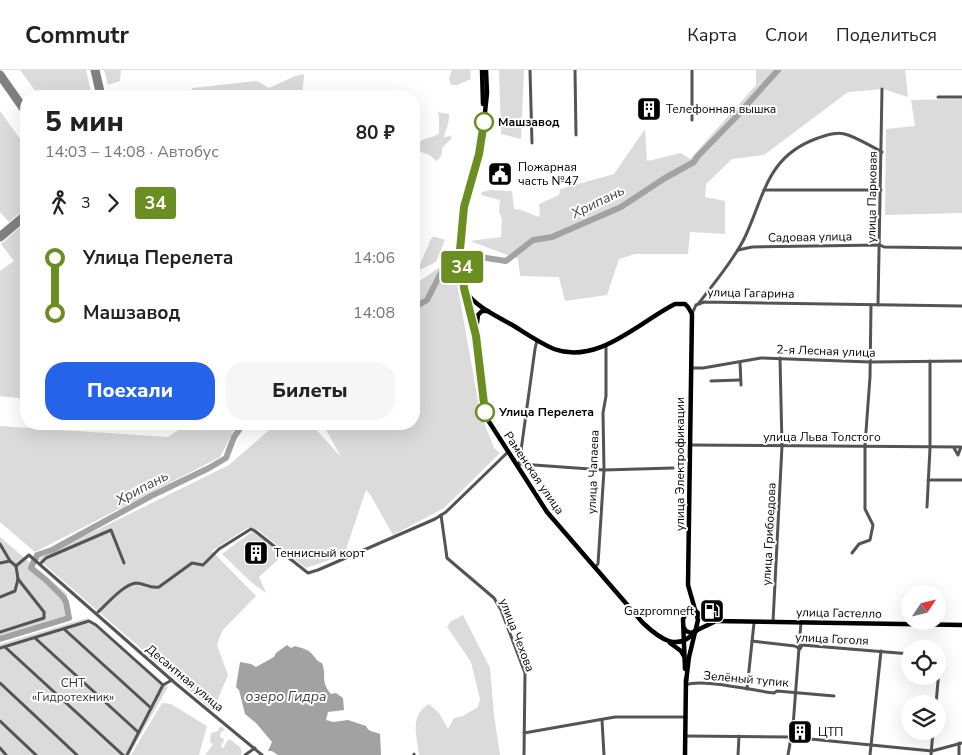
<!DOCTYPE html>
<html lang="ru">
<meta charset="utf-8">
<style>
body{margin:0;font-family:"Nunito Sans",sans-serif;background:#f6f6f6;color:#222;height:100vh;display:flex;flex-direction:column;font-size:19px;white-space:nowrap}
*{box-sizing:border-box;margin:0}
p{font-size:16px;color:#767676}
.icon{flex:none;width:28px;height:28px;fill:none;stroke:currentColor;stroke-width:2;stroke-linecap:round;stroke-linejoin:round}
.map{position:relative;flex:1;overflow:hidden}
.details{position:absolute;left:20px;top:20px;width:400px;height:340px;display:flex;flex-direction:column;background:#fff;border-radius:20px;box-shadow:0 5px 20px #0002}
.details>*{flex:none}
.badge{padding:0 10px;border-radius:4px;font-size:18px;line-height:32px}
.needle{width:32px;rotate:55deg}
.buttons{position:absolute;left:901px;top:515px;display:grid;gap:10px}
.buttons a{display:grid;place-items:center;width:45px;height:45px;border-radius:50%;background:#fff;box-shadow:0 5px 20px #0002;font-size:25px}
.map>.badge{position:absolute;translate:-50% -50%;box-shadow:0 0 0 2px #fff}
.legs{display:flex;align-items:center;gap:8px;height:55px;padding:0 25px;font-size:16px}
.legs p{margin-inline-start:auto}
.headline{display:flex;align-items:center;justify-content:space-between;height:85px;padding:0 25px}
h1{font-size:28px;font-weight:800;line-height:38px}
.action{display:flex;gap:10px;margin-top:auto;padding:10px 25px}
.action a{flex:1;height:58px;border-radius:20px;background:#2563eb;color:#fff;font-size:20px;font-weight:800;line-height:58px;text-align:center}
.action a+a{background:#f6f6f6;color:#222}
ul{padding:0 25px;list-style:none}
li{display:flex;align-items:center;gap:18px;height:55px;font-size:19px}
li i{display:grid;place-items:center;width:8px;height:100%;margin:0 6px;background:currentColor}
li i::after{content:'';width:12px;height:12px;margin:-6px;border:4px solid;border-radius:50%;background:#fff}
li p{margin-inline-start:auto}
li:first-child i{background:linear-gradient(#0000 50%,currentColor 0)}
li:last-child i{background:linear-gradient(currentColor 50%,#0000 0)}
header{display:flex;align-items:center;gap:30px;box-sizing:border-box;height:70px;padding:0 25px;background:#fff;border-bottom:1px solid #e0e0e0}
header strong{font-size:24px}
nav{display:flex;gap:28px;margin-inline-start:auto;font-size:18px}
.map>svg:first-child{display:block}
</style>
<header>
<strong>Commutr</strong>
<nav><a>Карта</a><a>Слои</a><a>Поделиться</a></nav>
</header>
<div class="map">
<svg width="962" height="685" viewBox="0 0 962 685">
<rect width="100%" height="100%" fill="#fff"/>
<g fill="#dbdbdb">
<path d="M 20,0 L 86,0 L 92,26 L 39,26 Z"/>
<path d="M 104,0 L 121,0 L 120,11 L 108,15 Z"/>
<path d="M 452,0 L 470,0 L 471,9 L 457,15 L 451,15 L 449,8 Z"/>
<path d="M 499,0 L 524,0 L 521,69 L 501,64 Z"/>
<path d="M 756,0 L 905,0 L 908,27 L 883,19 L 848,22 L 764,85 L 732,89 L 706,114 L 705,127 L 725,131 L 725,164 L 690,162 L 688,184 L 635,184 L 619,189 L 607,225 L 565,231 L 559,207 L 520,206 L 518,189 L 470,171 L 501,167 L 502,149 L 499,142 L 500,130 L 481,125 L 482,122 L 491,120 L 512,121 L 514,139 C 524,139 530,145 540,147 L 539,134 L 559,125 L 560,119 L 614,104 L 645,59 L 647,91 L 681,83 L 690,89 L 756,15 Z"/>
<path d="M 304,4 L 303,18 L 300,26 L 285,26 L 280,23 L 271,26 L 186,26 L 187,23 L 193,18 L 257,11 L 269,18 L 295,6 Z"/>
<path d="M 962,29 L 962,143 L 885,145 L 886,59 L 915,56 L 911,30 Z"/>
<path d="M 0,41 L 26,77 L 26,138 L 9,152 L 0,142 Z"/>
<path d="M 437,42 L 449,44 C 449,57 446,57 444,67 L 447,67 L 450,65 L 452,68 L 442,78 C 442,84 442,88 436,91 C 428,81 420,84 416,79 C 419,67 430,69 439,64 L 439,45 Z"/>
<path d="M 26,152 L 26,329 L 0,326 L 0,201 L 14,191 L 1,174 Z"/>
<path d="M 432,167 L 436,167 L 445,170 L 436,192 L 414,203 L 414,200 L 420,194 Z"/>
<path d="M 453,191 L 480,342 L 494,378 L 500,383 L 444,438 L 393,465 L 371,426 L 366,420 L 344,485 L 306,498 L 258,460 L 247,458 L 212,481 L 256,526 L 222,561 L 217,575 L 228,605 L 213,641 L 38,489 L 229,395 L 276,354 L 311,354 L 341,387 L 323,354 L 414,354 L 414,215 L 437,199 Z"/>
<path d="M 187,354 L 237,354 L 220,387 L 35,482 L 0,452 L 0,356 L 168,367 Z"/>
<path d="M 253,461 L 283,485 L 259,507 L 266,523 L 251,512 L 222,484 Z"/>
<path d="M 0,467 L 67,524 L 71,550 L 0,572 Z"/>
<path d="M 463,545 L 490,598 L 494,645 L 500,685 L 419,685 C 417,666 409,645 429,634 L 439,643 L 448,659 L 454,648 L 463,646 L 478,637 L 480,629 L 471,592 L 447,557 L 450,552 Z"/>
<path d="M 87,548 L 168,617 L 129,685 L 0,685 L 0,574 Z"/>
<path d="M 162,633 L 171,634 L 207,656 L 199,685 L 131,685 Z"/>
<path d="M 220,656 L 225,660 L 221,662 L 220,667 L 224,669 L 223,673 L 221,674 L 222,678 L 224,678 C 225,674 227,669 231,670 L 240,677 L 242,681 L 241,685 L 205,685 L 213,674 L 210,672 L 211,663 L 218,661 Z"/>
</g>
<path fill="#a2a2a2" d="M 287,575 L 291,578 L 295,576 C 301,578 308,579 312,584 C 316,588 316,591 322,593 C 327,606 320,611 331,624 L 336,623 L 343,628 L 344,640 L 328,642 L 326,650 L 333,652 L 348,650 L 366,656 C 369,663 374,661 380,664 L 381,685 L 278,685 L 272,681 L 268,681 L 272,672 L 256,653 L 245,644 L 239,620 L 236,617 L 240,592 L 251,594 L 256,597 L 274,587 L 276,583 Z"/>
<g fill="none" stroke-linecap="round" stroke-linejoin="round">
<g stroke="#a2a2a2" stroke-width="6">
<path d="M 414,235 L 417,236 L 427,230 L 448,189 L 455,186 L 467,185 L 506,191 L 533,170 L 552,167 L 621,137 L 665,108 L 694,92 L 697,87 L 735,48 L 778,0"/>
<path d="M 36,488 L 37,485 L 52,480 L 151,426 L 209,398 L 226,388 L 234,367 L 243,354"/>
<path d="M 0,569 L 69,548 L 66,532 L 63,527 L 46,510 L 31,498 L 34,491"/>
</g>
<g stroke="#808080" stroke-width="9">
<path d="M 95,0 L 101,26"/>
<path d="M 0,5 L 26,42"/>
<path d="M 0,167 L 26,145"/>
</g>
<g stroke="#545454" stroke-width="3">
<path d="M 530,0 L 532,73"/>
<path d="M 575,0 L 576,65"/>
<path d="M 938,27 L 962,27"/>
<path d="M 692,50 L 692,0"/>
<path d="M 764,120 L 881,120"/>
<path d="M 738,180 L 752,177 L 880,175 L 884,177 L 962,178"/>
<path d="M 699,233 C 714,213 734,190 745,167 C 765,124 767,86 818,68 C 827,65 838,61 848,65 C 859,69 871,76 882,82"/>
<path d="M 878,235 L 882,19"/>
<path d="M 692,244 L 696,235 L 704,232 L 962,236"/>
<path d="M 740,292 L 741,315"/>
<path d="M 691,298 L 703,298 L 761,288 L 870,292 L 962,291"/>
<path d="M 711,311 L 740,310"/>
<path d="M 690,375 L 961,377 L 958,385 L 954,378"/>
<path d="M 520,394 L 604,400 L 673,398"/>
<path d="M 519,395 L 535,279 L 537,270"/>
<path d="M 928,410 L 962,410"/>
<path d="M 927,437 L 930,378 L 930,291"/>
<path d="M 441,445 L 447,488 L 494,528 L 501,540 L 525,603 L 524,685"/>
<path d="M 0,474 L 10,491"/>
<path d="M 852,483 L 859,474 L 870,470 L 873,455 L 865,439 L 865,375 L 870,307 L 871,235"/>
<path d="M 0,493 L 10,491 L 16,496 L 29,485 L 175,613 L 262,685"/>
<path d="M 40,494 L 46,488 L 111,460 L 124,493"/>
<path d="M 595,497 L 598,494 L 604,400 L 603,343 L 606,326 L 606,276"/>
<path d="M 0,527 L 15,521 L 18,509 L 16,496"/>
<path d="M 98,542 C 107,534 124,514 136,513 C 144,513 150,519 159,517 L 192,493 L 203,495 L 219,479 L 251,459 L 255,461 L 308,503 L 318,500 L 435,449 L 446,442 L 508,382"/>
<path d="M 773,552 L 782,376 L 780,288"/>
<path d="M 64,559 L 151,638"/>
<path d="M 0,562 L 44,548 L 44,542 L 18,509"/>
<path d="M 35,568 L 138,662"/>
<path d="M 752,571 L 795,576 L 800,579 L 802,575 L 910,584"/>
<path d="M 5,577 L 123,685"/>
<path d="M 0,578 L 89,551 L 96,555 L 163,615"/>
<path d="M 0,613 L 77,685"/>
<path d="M 686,615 C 700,608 756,621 774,623 L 777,621 L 834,626"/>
<path d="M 747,619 L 754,553"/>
<path d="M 936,634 L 940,588 L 938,587"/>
<path d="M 602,650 L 604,685"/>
<path d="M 0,651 L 36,685"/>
<path d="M 524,663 L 615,647 L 686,647"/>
<path d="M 686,666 L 790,667 L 932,681 L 962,673"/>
<path d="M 959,673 L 959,685"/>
<path d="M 0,678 L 6,685"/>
<path d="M 414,684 L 414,685"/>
<path d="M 127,685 L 163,615 L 172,610"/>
<path d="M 245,685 L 255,678"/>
<path d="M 738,685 L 739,666"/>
<path d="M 788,685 L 793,656 L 801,552"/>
<path d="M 870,685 L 881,581"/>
<path d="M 931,685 L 933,661"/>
</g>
<g stroke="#000" stroke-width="4.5">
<path d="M 482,0 L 483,34"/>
<path d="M 486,0 L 487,23 L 482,71 L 464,137 L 460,180 L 464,218 L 476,266 L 483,335 L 486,347 L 547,442 L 643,553 C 660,569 678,583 697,560"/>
<path d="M 465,221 C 476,237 497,246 514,256 C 527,264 540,273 554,279 C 598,295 639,252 675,234 L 685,234 L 688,237 L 692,244 L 688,515 L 698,550 L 689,587 L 686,612"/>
<path d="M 476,260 L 478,245 L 482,241 L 488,241"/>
<path d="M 698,543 L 707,550 L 715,551 L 962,555"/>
<path d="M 684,558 L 686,561 L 691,563 L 714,552"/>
<path d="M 670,573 L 681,581 L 684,586"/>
<path d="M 685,599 L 683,549 L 687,542 L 692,541 L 697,542"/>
<path d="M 685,685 L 686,609"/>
</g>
</g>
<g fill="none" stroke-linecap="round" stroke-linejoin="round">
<defs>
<path id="line-1" d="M 484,52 L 479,84 L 464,137 L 460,180 L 464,218 L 476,266 L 485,342"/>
</defs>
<use href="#line-1" stroke="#fff" stroke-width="11"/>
<use href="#line-1" stroke="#6b8e23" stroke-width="8"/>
</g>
<defs>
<symbol id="building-square" viewBox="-11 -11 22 22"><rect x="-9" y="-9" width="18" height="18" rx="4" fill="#000" stroke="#fff"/><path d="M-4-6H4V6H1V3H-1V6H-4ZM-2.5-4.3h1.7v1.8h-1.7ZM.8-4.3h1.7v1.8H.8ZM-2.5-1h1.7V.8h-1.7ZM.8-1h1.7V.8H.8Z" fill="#fff"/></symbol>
<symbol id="civic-square" viewBox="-11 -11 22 22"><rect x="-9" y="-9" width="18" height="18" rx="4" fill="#000" stroke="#fff"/><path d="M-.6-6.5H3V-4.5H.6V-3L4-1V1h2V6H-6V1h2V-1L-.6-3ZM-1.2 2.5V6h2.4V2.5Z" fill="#fff"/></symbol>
<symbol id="fuel-square" viewBox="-11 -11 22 22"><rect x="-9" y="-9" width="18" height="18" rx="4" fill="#000" stroke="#fff"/><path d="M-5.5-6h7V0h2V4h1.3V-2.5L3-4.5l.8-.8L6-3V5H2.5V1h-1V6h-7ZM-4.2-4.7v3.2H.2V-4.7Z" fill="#fff"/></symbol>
</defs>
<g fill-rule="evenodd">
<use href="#building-square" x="635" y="25" width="28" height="28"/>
<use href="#civic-square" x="486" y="90" width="28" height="28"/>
<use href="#building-square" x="242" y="469" width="28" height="28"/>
<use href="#fuel-square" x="698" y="527" width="28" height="28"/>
<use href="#building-square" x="786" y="648" width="28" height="28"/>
</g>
<g fill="#fff" stroke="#6b8e23" stroke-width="2.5">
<circle cx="484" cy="52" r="9"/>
<circle cx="485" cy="342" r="9"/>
</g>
<g text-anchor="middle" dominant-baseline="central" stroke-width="4" stroke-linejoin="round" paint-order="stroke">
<g font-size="12" fill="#000" stroke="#fff" text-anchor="start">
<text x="666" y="39">Телефонная вышка</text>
<text x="518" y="97">Пожарная<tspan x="518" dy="14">часть №47</tspan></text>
<text x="274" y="483">Теннисный корт</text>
<text x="694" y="541" text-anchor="end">Gazpromneft</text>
<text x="818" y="662">ЦТП</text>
</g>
<g font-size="12" font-weight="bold" fill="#000" stroke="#fff" text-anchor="start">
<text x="498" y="52">Машзавод</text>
<text x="499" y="342">Улица Перелета</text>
</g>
<g font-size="12" fill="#000" stroke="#fff">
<text transform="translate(872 127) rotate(-89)">улица Парковая</text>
<text transform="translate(810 167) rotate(-1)">Садовая улица</text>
<text transform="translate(751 223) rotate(1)">улица Гагарина</text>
<text transform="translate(826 281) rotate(2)">2-я Лесная улица</text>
<text x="822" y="367">улица Льва Толстого</text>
<text transform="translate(680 394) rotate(-90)">улица Электрофикации</text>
<text transform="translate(593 402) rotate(-88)">улица Чапаева</text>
<text transform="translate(534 403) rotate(56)">Раменская улица</text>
<text transform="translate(769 464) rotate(-87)">улица Грибоедова</text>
<text transform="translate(839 543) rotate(1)">улица Гастелло</text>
<text transform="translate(517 565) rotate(69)">улица Чехова</text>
<text transform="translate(832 569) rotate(3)">улица Гоголя</text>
<text transform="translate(185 608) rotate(40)">Десантная улица</text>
<text transform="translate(746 609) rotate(5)">Зелёный тупик</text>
</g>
<g font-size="12" fill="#323232" stroke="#fff">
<text x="73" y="613">СНТ<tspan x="73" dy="14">«Гидротехник»</tspan></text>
</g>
<g font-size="14" font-style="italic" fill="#434343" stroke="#fff">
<text transform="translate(598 132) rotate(-26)">Хрипань</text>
<text transform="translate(142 418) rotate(-28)">Хрипань</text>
<text x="286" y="626">озеро Гидра</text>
</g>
</g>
</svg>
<div class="buttons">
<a><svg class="needle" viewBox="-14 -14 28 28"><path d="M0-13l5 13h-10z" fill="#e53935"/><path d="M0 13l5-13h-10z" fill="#767676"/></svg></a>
<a><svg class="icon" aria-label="locate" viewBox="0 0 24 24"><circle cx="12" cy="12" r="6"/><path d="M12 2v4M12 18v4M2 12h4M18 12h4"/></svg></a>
<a><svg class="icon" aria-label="layers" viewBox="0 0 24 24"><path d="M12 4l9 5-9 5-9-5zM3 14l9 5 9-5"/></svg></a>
</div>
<b class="badge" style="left:462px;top:197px;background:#6b8e23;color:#fff">34</b>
<section class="details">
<div class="headline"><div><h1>5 мин</h1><p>14:03 – 14:08 · Автобус</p></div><b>80 ₽</b></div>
<div class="legs"><svg class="icon" aria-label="walk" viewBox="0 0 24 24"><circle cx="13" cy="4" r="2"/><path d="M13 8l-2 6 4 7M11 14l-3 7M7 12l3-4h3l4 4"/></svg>3<svg class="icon" aria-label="forward" viewBox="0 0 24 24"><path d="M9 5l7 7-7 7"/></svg><b class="badge" style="background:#6b8e23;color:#fff">34</b></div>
<ul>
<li><i style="color:#6b8e23"></i><b>Улица Перелета</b><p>14:06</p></li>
<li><i style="color:#6b8e23"></i><b>Машзавод</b><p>14:08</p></li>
</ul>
<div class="action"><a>Поехали</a><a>Билеты</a></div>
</section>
</div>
